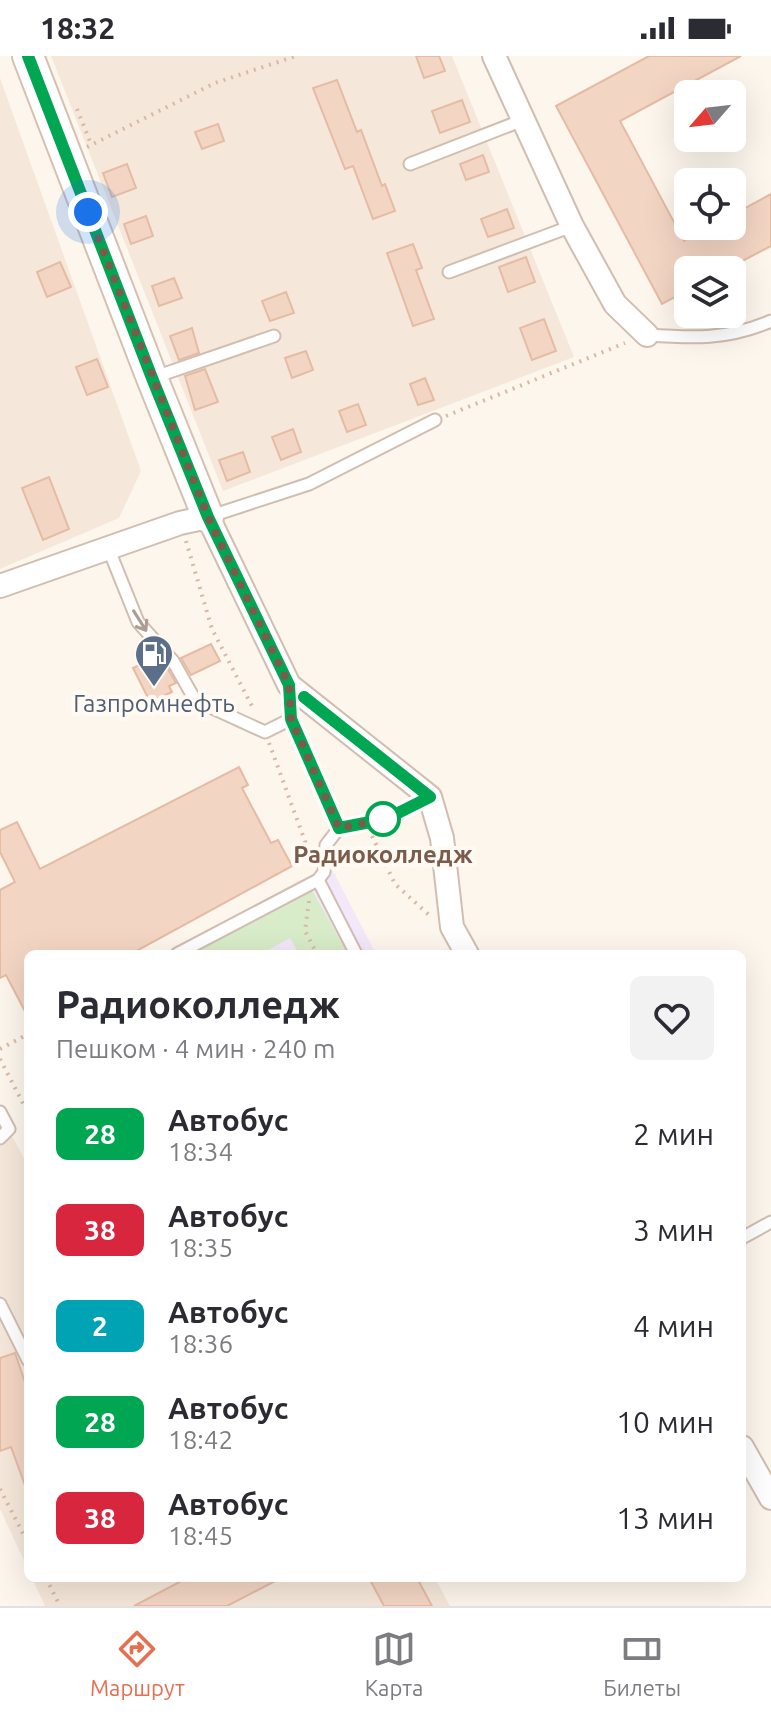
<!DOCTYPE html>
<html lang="ru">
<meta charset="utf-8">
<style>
body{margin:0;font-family:Ubuntu,sans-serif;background:#f2f2f3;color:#2b2b33;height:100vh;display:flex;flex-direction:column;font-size:30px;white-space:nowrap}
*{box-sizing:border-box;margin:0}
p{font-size:26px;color:#7c7c81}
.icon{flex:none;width:44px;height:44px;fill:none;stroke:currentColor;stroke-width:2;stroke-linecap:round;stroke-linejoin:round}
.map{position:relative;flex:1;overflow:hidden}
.drawer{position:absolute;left:24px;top:894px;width:722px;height:632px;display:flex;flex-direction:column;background:#fff;border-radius:12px;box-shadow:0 8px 32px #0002}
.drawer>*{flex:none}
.badge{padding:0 16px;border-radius:12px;font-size:28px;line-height:52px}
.needle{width:52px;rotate:242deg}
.tools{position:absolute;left:674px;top:24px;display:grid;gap:16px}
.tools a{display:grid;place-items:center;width:72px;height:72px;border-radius:12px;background:#fff;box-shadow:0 8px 32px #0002;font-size:40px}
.you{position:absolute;width:40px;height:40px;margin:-20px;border:6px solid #fff;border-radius:50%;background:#1a73e8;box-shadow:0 0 0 12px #1a73e833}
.map>.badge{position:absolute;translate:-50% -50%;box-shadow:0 0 0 4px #fff}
.round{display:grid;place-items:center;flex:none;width:84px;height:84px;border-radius:12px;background:#f2f2f3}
.overview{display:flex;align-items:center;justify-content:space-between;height:136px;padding:0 32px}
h1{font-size:38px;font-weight:600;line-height:60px}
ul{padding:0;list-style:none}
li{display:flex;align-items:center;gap:24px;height:96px;padding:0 32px}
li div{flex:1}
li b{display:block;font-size:30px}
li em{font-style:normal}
li .badge{min-width:88px;font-weight:700;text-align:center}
.status{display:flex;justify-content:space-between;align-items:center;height:56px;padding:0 40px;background:#fff;direction:ltr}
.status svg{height:22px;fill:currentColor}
.menu{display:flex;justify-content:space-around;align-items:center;height:112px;border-top:2px solid #e1e1e2;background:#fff;font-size:22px;color:#7c7c81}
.menu a{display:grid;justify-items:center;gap:4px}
.menu .active{color:#e76f51}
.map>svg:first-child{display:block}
</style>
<div class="status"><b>18:32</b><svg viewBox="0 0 49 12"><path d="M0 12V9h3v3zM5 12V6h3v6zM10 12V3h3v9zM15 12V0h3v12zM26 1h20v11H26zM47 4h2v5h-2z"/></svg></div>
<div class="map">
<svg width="771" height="1550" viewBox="0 0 771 1550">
<rect width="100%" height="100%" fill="#fdf6ec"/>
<g fill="#f5e8da">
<path d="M 51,0 L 452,0 L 574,301 L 223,435 Z"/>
<path d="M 0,22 L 141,415 L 119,462 L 0,513 Z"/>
<path d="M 0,1057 L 28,1110 L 28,1513 L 0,1453 Z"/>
<path d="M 32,1522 L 435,1522 L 450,1550 L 45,1550 Z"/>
</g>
<path fill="#f3e8fa" d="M 332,813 L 376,898 L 168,898 L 324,816 Z"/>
<path fill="#d8ecc9" d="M 312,834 L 348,898 L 299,898 L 290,882 L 261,898 L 191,898 Z"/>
<g fill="#f3d5c3" stroke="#e6bba3" stroke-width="2">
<path d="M 416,0 L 439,0 L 445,15 L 424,22 Z"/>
<path d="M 649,0 L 741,0 L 620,65 L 684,185 L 711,170 L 732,170 L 732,159 L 771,138 L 771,190 L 725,214 L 688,214 L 688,234 L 662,248 L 556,50 Z"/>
<path d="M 337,24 L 357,76 L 361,74 L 382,130 L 385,128 L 395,155 L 373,163 L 353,110 L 345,113 L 313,32 Z"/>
<path d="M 462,44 L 470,66 L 440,77 L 432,55 Z"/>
<path d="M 218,68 L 224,85 L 202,93 L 195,76 Z"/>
<path d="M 483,99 L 489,116 L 466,124 L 460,108 Z"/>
<path d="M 127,108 L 136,132 L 112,141 L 103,117 Z"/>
<path d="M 507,153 L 514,172 L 488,181 L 481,163 Z"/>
<path d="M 146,160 L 153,180 L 131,188 L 124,168 Z"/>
<path d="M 413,188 L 422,212 L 416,214 L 434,263 L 413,270 L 387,197 Z"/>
<path d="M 526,201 L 535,226 L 508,236 L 499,211 Z"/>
<path d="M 60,206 L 71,231 L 47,241 L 37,216 Z"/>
<path d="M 174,222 L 182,242 L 159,250 L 152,230 Z"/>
<path d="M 286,236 L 294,257 L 270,265 L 262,245 Z"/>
<path d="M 544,263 L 556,295 L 532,304 L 520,272 Z"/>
<path d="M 192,272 L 199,297 L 179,304 L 170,280 Z"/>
<path d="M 306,295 L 313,314 L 292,322 L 285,302 Z"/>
<path d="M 97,303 L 108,331 L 87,339 L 76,311 Z"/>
<path d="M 205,313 L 218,346 L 195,354 L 185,320 Z"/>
<path d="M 425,322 L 434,344 L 418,349 L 410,328 Z"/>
<path d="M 358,348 L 366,369 L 347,376 L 339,355 Z"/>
<path d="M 293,373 L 301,396 L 281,404 L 272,381 Z"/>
<path d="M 243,396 L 250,416 L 227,425 L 219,404 Z"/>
<path d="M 49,421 L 69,473 L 43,484 L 22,432 Z"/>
<path d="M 211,588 L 220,605 L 191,619 L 181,602 Z"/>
<path d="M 154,602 L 160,613 L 166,610 L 176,627 L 169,630 L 172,636 L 150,646 L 133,612 Z"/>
<path d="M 239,711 L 248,729 L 242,732 L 271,787 L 278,784 L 292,810 L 131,898 L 28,898 L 28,961 L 6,919 L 0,922 L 0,834 L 15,826 L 0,796 L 0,774 L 17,766 L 40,813 Z"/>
<path d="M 15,1297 L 28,1335 L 28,1431 L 26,1432 L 11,1391 L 0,1395 L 0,1302 Z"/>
<path d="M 187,1522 L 281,1522 L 227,1550 L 134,1550 Z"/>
<path d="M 369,1522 L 417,1522 L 432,1550 L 384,1550 Z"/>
</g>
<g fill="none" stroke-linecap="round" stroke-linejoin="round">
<defs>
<g id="lane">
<path d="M 410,108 L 523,64"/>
<path d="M 449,216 L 572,170"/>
<path d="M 647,279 C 693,282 727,284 771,265"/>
<path d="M 152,322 L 274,280"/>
<path d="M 208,461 L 309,428 L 435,364"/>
<path d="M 109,494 L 138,566 L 173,605 L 195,644 L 265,676 L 291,663"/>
<path d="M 289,631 L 291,663 L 339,772"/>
<path d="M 318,824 L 356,898"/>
<path d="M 177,898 L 318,824 L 324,816 L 326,789 L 339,772 L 386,763 L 429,741"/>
<path d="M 0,1056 L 9,1073 L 0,1082"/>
<path d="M 742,1182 L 771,1166"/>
<path d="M 0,1248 L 28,1304"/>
</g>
<g id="street">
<path d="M 494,0 L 572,170 L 615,248 L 647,279"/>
<path d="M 0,530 L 180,467 L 208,461 L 289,629 L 430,741 L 442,782 L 452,871 L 467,898"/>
<path d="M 742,1391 L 771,1442"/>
</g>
<path id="secondary" d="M 28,0 L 152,322 L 208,461"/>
</defs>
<use href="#lane" stroke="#d1beb0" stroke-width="15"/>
<use href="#street" stroke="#d1beb0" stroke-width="26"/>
<use href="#secondary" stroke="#d6c0b0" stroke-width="34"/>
<g stroke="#d9b8a5" stroke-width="4" stroke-dasharray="2 6" stroke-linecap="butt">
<path d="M 77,53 L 91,88"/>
<path d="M 87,91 L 215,27 L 296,0"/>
<path d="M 446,360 L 625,287"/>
<path d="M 186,485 L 212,573 L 254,654"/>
<path d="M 269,687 L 305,785 L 308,808"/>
<path d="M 372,780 L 395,828 L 429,859"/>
<path d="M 309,845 L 305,875 L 317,898"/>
<path d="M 0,993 L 28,978"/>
<path d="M 0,1003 L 28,1057"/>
<path d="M 0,1433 L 28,1487"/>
<path d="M 46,1522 L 60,1550"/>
</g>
<use href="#lane" stroke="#fff" stroke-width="11"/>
<use href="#street" stroke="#fff" stroke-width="22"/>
<use href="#secondary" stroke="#fff" stroke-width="30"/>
</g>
<defs><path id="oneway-shaft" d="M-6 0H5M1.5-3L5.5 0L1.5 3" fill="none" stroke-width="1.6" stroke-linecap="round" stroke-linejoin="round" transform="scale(2)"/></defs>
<use stroke="#af9d94" href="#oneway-shaft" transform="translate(140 565) rotate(58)"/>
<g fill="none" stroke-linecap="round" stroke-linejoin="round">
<defs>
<path id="line" d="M 28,0 L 152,322 L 208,461 L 289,629 L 291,663 L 339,772 L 386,763 L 430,741 L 304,641"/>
</defs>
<use href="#line" stroke="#fff" stroke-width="18"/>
<use href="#line" stroke="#00a651" stroke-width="12"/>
<path stroke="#7a5c4d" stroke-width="8" stroke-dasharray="0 14.4" d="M 88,156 L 208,461 L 289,629 L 291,663 L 339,772 L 386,763 L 383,763"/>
</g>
<defs>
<symbol id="fuel-pin" viewBox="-11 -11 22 30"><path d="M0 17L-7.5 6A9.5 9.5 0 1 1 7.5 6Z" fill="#5c6f8a" stroke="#fffaf3"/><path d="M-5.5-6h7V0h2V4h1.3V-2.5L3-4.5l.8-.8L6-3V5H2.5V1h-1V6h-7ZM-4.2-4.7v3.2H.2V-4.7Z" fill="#fff"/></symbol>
</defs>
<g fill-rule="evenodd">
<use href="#fuel-pin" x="132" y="576" width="44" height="60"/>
</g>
<circle fill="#fff" stroke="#00a651" stroke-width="4" cx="383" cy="763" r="16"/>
<g text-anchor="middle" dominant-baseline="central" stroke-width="8" stroke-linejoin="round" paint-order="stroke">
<g font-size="24" fill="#4e5e75" stroke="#fffaf3">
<text x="154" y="647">Газпромнефть</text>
</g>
<g font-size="24" font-weight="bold" fill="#7a5c4d" stroke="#fffaf3">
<text x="383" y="798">Радиоколледж</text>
</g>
</g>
</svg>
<div class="tools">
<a><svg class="needle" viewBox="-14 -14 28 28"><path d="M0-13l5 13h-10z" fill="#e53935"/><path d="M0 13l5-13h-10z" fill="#7c7c81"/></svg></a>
<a><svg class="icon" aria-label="locate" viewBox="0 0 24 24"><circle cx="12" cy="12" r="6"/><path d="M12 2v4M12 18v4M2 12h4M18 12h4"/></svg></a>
<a><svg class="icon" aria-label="layers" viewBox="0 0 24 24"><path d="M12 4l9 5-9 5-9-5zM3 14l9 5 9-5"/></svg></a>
</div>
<div class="you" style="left:88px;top:156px"></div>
<section class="drawer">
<div class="overview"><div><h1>Радиоколледж</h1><p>Пешком · 4 мин · 240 m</p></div><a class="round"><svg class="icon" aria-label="heart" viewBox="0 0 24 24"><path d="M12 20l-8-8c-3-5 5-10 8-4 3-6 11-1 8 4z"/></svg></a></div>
<ul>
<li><span class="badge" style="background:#00a651;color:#fff">28</span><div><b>Автобус</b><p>18:34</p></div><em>2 мин</em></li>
<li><span class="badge" style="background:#d7263d;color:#fff">38</span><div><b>Автобус</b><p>18:35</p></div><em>3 мин</em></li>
<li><span class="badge" style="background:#00a3b4;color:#fff">2</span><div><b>Автобус</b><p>18:36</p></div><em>4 мин</em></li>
<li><span class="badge" style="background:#00a651;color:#fff">28</span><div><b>Автобус</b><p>18:42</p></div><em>10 мин</em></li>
<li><span class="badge" style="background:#d7263d;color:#fff">38</span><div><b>Автобус</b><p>18:45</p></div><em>13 мин</em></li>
</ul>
</section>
</div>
<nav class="menu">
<a class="active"><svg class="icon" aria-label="directions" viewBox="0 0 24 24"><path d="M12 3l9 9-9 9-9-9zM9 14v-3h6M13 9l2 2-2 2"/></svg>Маршрут</a>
<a><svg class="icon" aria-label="map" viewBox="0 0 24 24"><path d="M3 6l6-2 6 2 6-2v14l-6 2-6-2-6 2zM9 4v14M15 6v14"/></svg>Карта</a>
<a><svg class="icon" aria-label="tickets" viewBox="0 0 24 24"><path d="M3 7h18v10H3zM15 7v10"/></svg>Билеты</a>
</nav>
